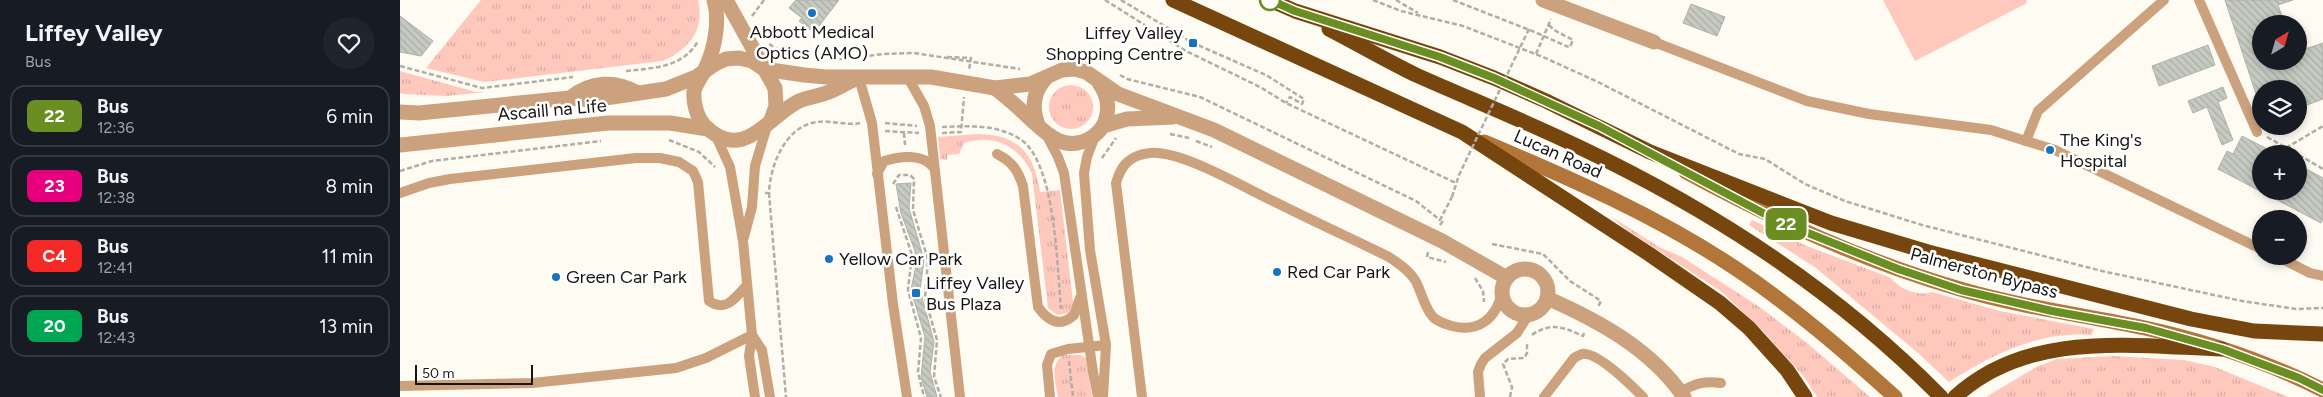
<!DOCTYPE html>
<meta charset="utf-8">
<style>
body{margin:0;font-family:Figtree,sans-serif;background:#20242c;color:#f1f3f6;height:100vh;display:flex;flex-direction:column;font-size:19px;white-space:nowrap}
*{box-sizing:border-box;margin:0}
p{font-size:16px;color:#9ea1a6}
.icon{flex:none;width:28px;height:28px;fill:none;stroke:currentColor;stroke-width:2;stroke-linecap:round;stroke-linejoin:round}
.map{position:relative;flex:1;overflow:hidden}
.side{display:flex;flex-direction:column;background:#171b24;width:400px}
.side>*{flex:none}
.badge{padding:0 10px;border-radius:8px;font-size:18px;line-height:32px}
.needle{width:32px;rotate:37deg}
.controls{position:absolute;left:1852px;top:15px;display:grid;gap:10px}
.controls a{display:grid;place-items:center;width:55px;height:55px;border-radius:50%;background:#171b24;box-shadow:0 2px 8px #0003;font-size:25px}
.scale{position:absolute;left:15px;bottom:12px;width:118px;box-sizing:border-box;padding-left:5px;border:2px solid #161512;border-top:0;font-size:14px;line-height:18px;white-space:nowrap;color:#161512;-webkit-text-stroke:4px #fff;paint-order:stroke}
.map>.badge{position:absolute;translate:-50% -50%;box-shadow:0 0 0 2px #fff}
.round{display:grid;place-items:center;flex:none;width:52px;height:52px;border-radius:26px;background:#20242c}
.head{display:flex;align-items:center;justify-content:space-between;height:85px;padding:0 25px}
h1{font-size:24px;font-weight:700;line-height:38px}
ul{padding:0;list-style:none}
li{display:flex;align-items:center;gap:15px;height:62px;margin:0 10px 8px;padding:0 15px;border:2px solid #363941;border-radius:15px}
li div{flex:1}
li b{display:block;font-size:19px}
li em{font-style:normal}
li .badge{min-width:55px;font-weight:700;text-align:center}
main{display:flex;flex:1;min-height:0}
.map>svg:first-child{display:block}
</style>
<main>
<section class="side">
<div class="head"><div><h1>Liffey Valley</h1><p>Bus</p></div><a class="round"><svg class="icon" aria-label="heart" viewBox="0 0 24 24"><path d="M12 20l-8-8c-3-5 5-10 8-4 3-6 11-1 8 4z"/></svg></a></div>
<ul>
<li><span class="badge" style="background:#6b8e23;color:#fff">22</span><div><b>Bus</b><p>12:36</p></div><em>6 min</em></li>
<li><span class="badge" style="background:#e6007e;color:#fff">23</span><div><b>Bus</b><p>12:38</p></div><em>8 min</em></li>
<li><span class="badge" style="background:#f52a26;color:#fff">C4</span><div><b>Bus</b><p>12:41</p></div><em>11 min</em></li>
<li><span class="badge" style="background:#00a651;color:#fff">20</span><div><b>Bus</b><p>12:43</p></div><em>13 min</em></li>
</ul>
</section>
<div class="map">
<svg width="1923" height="397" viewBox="0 0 1923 397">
<defs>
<pattern id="grass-tufts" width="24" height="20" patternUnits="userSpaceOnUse" patternTransform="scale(1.25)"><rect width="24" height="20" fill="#fec8bd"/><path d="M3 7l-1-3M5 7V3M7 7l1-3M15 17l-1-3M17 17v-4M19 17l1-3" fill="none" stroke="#d9aba1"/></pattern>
<pattern id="building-back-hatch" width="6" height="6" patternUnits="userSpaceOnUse" patternTransform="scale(1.25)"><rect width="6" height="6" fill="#c6cac1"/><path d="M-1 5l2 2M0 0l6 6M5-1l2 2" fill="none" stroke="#a9ada5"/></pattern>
</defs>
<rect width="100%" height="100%" fill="#fefbf2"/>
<g fill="url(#grass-tufts)">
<path d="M 81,0 L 298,0 C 305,30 289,50 262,61 L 84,82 L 26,68 Z"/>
<path d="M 0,71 L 76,92 L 86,92 L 46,96 L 4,94 L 0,93 Z"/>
<circle cx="671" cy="107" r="22"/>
<path d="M 578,134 C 619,135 634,153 640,192 L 660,190 L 673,302 L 672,309 L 669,313 L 657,315 L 648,308 L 632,174 C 620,146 593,133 564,143 L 559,154 L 547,155 L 547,160 L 540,159 L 538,137 Z"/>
<path d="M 1212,217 L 1259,247 L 1282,257 L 1358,306 L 1407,343 L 1470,397 L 1417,397 L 1405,378 L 1364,332 L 1322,292 L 1224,228 Z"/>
<path d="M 1352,220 L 1407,246 L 1491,278 C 1499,289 1519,297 1532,292 L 1600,311 L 1694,329 L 1692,335 C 1639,331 1593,354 1549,382 L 1518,353 L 1416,268 L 1349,225 Z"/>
<path d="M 663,355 L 680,355 L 686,358 L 692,397 L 658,397 C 656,383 649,365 663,355 Z"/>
<path d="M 1714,356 L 1784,360 L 1815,367 L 1888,397 L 1586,397 L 1636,367 L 1657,359 Z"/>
</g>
<path fill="#fec8bd" d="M 1483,0 L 1626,0 L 1627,3 L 1515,61 Z"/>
<g fill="url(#building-back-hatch)" stroke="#aeb2a9">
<path d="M 396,0 L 439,0 L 419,26 L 415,23 L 410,30 L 399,21 L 402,18 L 389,8 Z"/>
<path d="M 1825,0 L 1893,0 L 1878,5 L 1885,24 L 1861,24 L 1861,61 L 1899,61 L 1899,51 L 1923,43 L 1923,99 L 1899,108 L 1899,89 L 1861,89 L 1861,109 Z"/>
<path d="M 1291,4 L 1325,17 L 1317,36 L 1283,23 Z"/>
<path d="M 0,16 L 33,41 L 21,56 L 0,52 Z"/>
<path d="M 1808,45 L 1815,65 L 1759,86 L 1752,66 Z"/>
<path d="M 1823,87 L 1827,98 L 1818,102 L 1833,140 L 1822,145 L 1807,107 L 1793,113 L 1788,101 Z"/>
<path d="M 1842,136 L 1877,154 L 1861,154 L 1861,191 L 1899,191 L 1899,165 L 1923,178 L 1923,219 L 1921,223 L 1818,169 L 1827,151 L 1833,154 Z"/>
<path d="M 511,183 L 509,208 L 524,260 L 520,290 L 534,342 L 530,372 L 537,397 L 527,397 L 521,377 L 525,337 L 511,290 L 516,265 L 515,251 L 501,213 L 496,184 Z"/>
</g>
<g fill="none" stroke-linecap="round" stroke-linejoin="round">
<g stroke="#b1aea7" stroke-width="2.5" stroke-dasharray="5 2.5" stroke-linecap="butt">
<path d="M 705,0 L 786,51 L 860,87 L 886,103 L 1056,183"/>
<path d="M 721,0 L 793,43 L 866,75 L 904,99 L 902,104 L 890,97 L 886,103"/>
<path d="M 973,0 L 1001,11 L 1063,26 L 1143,57 L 1198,82 L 1339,154 L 1365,159 L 1405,184 L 1445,201 L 1522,225 L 1702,271 L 1842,301 L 1896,309 L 1923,308"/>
<path d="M 996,0 L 1018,13"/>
<path d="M 1053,0 L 1137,33"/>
<path d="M 352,16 L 364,0"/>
<path d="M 1149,25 L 1154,30 L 1173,40 L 1170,47 L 1166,46"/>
<path d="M 369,44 L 390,57"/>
<path d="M 1136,54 L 1151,19"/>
<path d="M 547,57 L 571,58 L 569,70"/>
<path d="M 432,60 L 484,54 L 514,53 L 620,69"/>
<path d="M 0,66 L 82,88 L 173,77"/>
<path d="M 226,71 C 253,68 283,68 298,41"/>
<path d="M 720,75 L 727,79 L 800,97 L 1016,201 L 1040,220"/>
<path d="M 485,123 L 517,126"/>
<path d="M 542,127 C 569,126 596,124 620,139 C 656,162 657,268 661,309"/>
<path d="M 485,131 L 519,133"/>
<path d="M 504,133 L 505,145"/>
<path d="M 542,133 L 561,132 L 564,97"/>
<path d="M 770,134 L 789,138"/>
<path d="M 1867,137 L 1897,154"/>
<path d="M 269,140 L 299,152 L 315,167"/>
<path d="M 796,141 L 812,147"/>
<path d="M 1886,148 L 1923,126"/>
<path d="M 1899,155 L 1923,169"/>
<path d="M 702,158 L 716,138"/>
<path d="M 0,171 L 32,161 L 201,141"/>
<path d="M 493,184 L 499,175 L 510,175 L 514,179 L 513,210 L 528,260 L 525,298 L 537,340 L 534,377 L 541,397"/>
<path d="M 365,193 L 369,193 C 370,166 385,126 417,122 C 431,120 446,126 460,123"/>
<path d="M 369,193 L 386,397"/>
<path d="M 496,207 L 512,255 L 508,290 L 521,338 L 518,372 L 524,397"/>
<path d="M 1040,225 L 1043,221 L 1040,220 L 1052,197"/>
<path d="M 1092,244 L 1143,254 L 1170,281 L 1201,301 L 1198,307"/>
<path d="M 1028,252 L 1027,257 L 1046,262"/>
<path d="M 1075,278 L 1083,291 L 1084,302"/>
<path d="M 1132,335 C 1150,322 1164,327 1183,336 L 1184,333"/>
<path d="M 669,361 L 673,397"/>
<path d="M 1110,397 L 1112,387 L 1103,364 L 1108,359 L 1124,358 L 1127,353 L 1127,342"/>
</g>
<g stroke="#cca27e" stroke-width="10">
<path d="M 1799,0 L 1857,132"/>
<path d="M 1254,42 L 1407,101 L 1469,114 L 1591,130 L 1655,150 L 1861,249"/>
<path d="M 507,76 L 524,106 L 530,126 L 560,397"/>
<path d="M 459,78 L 472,123 L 493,304 L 507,397"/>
<path d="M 315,134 L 330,167 L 343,241 L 352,335 L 349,356 L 355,397"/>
<path d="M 647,136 L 658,157 L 664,173 L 693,372 L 698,397"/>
<path d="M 695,136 L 687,157 L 684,173 L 690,250 L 706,345 L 703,397"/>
<path d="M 1626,141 L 1638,111 L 1764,0"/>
<path d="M 597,154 C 613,162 618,171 623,186 L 638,307 C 648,321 660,328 674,315 L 680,298"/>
<path d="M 477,174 L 484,161 C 500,156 523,153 534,168"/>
<path d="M 0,193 L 29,183 L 50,179 L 236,158 L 260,158 L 279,162 L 293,171 L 298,182 L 309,301 C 326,313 336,297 347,285"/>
<path d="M 344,237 L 352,207 L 355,166 L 367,126"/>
<path d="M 1876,256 L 1910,273 L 1923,276"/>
<path d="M 352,335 L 362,350 L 370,397"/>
<path d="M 0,386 L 132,383 L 276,368 L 306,358 L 352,335"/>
<path d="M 1281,392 C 1295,383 1304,381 1321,383"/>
<path d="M 650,397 L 647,365 L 651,354 L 668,349 L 706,345"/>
<path d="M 742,397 L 716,183 C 721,165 730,155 750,153 C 781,150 843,187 873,201 C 911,220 950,238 989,257 C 999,264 1009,270 1015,280 C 1022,292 1024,308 1034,318 C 1039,322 1045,324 1052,326 C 1079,333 1096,318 1102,293"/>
<path d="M 1080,397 L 1078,372 L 1081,364 L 1085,358 L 1117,333 L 1129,314"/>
<path d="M 1144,397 L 1174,358 C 1177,356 1179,355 1182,354 C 1197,351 1232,386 1243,397"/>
</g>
<g stroke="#cca27e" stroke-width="15">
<path d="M 314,0 C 320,20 315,48 306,67 C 303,75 296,83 294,91 C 293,103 297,118 305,126 C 343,164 368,116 399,101 C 409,97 419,96 429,92 C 438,88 447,83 456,79"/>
<path d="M 326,0 L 375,88 L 376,106 L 371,120"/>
<path d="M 1143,0 L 1254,42"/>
<path d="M 595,88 C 606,97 617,106 627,116 C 645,132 663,153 689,139 C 696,135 702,129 705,122 C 710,108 708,95 699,83"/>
<path d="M 170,98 C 191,81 215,80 238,93"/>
<path d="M 0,112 L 19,113 L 170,98 L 192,100 L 266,89 L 296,77 L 315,64 L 326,59 L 339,58 L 352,61 L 364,69 L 404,75 L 426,77 L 531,77 L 595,88 L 630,84 L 662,70 L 674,69 L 686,72 L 718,94 L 814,130 L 1042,241 L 1107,278"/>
<path d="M 638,125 C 631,107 633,91 647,77"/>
<path d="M 703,126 L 727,119 L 773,117"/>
<path d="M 0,145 L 208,123 L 270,123 L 308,129"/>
<circle cx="1125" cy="292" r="23"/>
<path d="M 1147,298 C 1199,321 1251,349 1284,397"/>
</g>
<g stroke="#b2763b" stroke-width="15">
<path d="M 1084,142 C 1170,178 1257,216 1335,268 C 1392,306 1444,351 1495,397"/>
<path d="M 1286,172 C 1375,220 1463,261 1560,289 C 1621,307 1684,315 1745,328 C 1806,341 1867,362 1923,390"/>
</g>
<g stroke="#77460e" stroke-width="15">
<path d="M 773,0 L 1062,132 L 1249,254 L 1320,303 L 1349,328 L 1387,370 L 1405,397"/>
<path d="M 870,0 L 895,11 L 1040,57 L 1094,78 L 1146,101 L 1250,152 L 1431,223 L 1528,252 L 1791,319 L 1854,331 L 1923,334"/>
<path d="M 929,29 C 958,44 987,61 1016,75 C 1070,99 1125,121 1179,147 C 1312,210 1438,292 1541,397"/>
<path d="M 1555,397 C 1628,330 1730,346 1822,349"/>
</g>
<g stroke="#b1aea7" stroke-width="2.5" stroke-dasharray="5 2.5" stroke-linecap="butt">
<path d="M 1137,33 L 1166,46"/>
<path d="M 1052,197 L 1059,175 L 1129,29"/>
</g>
</g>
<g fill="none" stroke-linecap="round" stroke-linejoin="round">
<defs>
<path id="line" d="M 870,0 L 895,11 L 1040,57 L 1094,78 L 1199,126 L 1378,221 L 1498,269 L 1561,290 L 1652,311 L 1746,328 L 1822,349 L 1899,378 L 1923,390"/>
</defs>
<use href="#line" stroke="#fff" stroke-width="11"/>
<use href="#line" stroke="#6b8e23" stroke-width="8"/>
</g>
<circle fill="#fff" stroke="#6b8e23" stroke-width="2.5" cx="870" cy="0" r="10"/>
<g fill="#1872bf" stroke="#fff" stroke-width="2">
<circle cx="412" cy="13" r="5"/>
<rect x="788" y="38" width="10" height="10" rx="2.5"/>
<circle cx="1650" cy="150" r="5"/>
<circle cx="429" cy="259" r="5"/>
<circle cx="877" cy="272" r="5"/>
<circle cx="156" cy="277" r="5"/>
<rect x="511" y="288" width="10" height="10" rx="2.5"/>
</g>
<g text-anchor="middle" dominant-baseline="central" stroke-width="5" stroke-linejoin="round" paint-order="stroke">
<g font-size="18" fill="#161512" stroke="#fff" text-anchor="start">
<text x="412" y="32" text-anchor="middle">Abbott Medical<tspan x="412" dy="21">Optics (AMO)</tspan></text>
<text x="783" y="33" text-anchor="end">Liffey Valley<tspan x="783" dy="21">Shopping Centre</tspan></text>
<text x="1660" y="140">The King's<tspan x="1660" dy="21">Hospital</tspan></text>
<text x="439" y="259">Yellow Car Park</text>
<text x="887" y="272">Red Car Park</text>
<text x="166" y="277">Green Car Park</text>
<text x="526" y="283">Liffey Valley<tspan x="526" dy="21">Bus Plaza</tspan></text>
</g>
<g font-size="18" fill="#161512" stroke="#fff">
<text transform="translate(152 110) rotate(-5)">Ascaill na Life</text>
<text transform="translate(1158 154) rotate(24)">Lucan Road</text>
<text transform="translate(1584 273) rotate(15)">Palmerston Bypass</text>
</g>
</g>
</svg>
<div class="controls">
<a><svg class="needle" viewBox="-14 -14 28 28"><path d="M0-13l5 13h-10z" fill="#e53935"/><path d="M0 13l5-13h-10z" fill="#9ea1a6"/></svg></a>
<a><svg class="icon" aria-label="layers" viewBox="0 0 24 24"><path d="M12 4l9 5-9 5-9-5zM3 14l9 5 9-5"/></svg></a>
<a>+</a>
<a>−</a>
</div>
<div class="scale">50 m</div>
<b class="badge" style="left:1386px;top:224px;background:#6b8e23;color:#fff">22</b>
</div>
</main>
